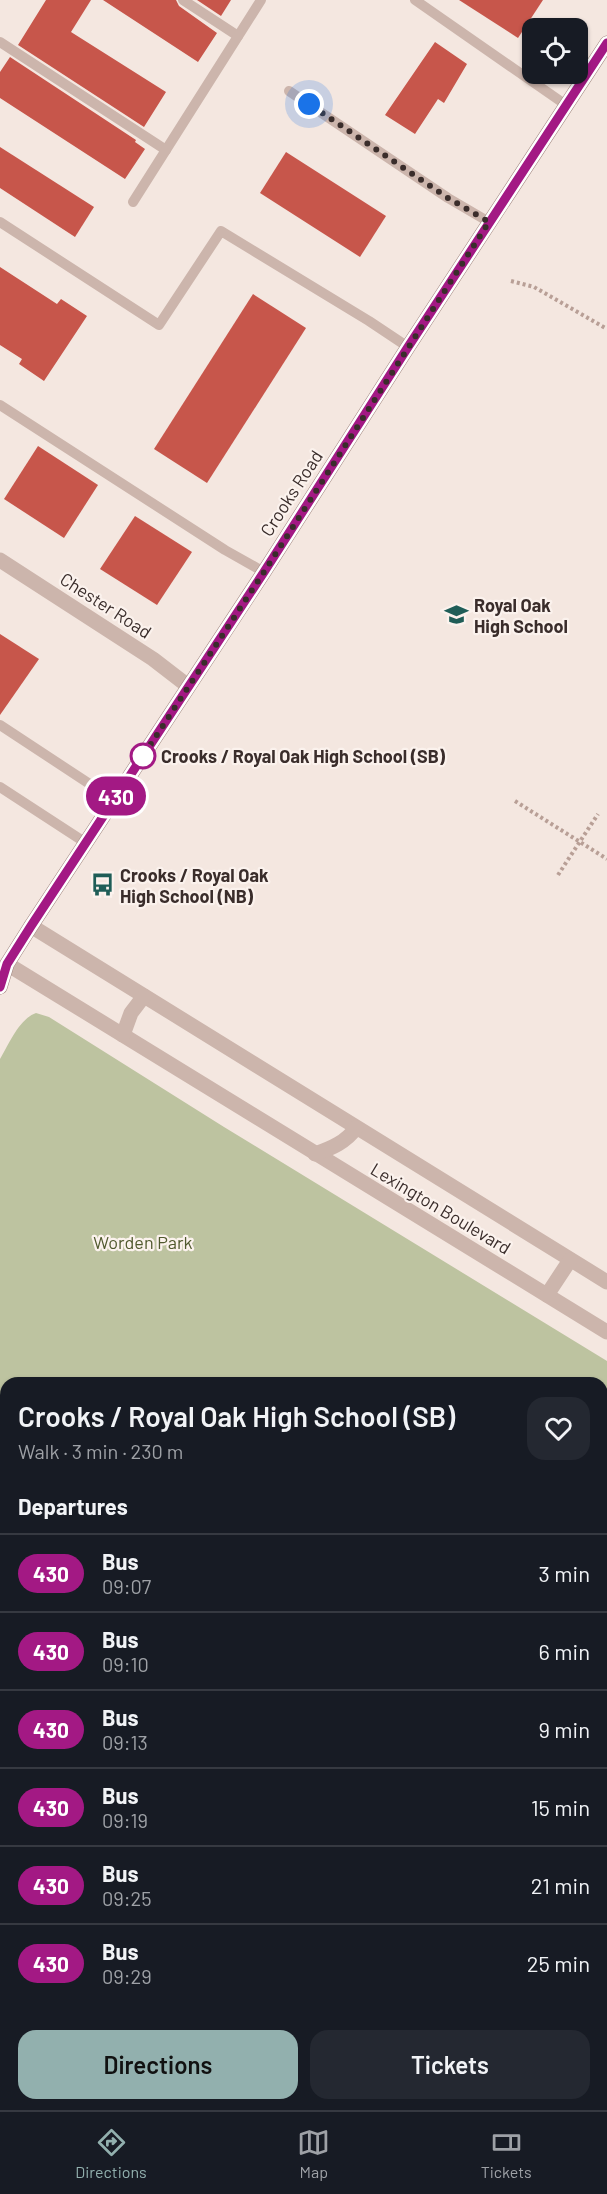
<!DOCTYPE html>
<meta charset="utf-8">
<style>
body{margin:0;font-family:Barlow,sans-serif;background:#242831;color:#f1f3f6;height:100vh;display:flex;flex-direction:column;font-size:22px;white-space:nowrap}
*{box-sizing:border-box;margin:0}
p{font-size:20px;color:#9ea1a6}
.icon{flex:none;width:33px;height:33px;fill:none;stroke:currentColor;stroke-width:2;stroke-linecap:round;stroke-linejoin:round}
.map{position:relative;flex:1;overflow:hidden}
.details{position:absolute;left:0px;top:1377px;width:608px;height:734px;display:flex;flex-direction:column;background:#171b24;border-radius:18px 18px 0 0;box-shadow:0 2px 4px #0004}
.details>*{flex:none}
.badge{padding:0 12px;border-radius:20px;font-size:21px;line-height:39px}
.tools{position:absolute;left:522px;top:18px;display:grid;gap:12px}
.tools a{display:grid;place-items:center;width:66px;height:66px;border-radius:12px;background:#171b24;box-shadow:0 2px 4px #0004;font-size:30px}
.you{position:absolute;width:30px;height:30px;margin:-15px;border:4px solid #fff;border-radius:50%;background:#1a73e8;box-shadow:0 0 0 9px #1a73e833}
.map>.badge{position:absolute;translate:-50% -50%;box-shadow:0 0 0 3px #fff}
h2{padding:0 18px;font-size:22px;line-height:54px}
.round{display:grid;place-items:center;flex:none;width:63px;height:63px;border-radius:18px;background:#242831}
.head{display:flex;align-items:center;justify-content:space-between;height:102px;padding:0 18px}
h1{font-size:28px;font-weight:600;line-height:45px}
.button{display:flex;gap:12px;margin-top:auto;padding:12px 18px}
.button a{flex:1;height:69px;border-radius:18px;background:#92b0ae;color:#111;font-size:24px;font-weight:600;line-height:69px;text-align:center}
.button a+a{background:#242831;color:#f1f3f6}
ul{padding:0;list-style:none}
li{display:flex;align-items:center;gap:18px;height:78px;padding:0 18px;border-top:2px solid #363941}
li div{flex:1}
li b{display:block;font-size:22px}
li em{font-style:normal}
li .badge{min-width:66px;font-weight:700;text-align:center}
.dock{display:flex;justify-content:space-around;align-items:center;height:84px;border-top:2px solid #363941;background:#171b24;font-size:16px;color:#9ea1a6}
.dock a{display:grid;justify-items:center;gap:3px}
.dock .selected{color:#92b0ae}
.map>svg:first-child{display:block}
</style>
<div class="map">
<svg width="607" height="2110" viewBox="0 0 607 2110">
<rect width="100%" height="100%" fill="#f4e7e0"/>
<path fill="#bdc3a0" d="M 36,1013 L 49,1017 L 224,1127 L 607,1361 L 607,2110 L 316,2110 L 307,2105 L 602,2104 L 602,1383 L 6,1383 L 6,1918 L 0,1914 L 0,1059 C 9,1044 19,1019 36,1013 Z"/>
<g fill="#c7564b">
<path d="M 46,0 L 91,0 L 71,32 L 166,92 L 144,127 L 18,45 Z"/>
<path d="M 103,0 L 176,0 L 179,6 L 217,33 L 198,62 Z"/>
<path d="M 197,0 L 231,0 L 221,16 Z"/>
<path d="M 459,0 L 543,0 L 518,38 Z"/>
<path d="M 435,42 L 467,64 L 444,103 L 438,99 L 415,134 L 385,115 Z"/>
<path d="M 10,57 L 136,140 L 135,142 L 145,149 L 125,179 L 0,98 L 0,72 Z"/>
<path d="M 0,147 L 94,207 L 75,237 L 0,188 Z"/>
<path d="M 286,152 L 386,216 L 360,257 L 260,193 Z"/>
<path d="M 0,267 L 57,304 L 61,299 L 87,316 L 44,381 L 19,364 L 22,359 L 0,345 Z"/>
<path d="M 253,294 L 306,328 L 207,483 L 154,449 Z"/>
<path d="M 38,446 L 98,485 L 64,538 L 4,499 Z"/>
<path d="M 135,516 L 192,552 L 157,605 L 100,569 Z"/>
<path d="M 0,634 L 39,659 L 0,715 Z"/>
</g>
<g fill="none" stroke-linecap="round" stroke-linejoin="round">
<g stroke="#b89f96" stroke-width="4" stroke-dasharray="3 3" stroke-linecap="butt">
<path d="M 511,281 L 534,287 L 607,329"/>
<path d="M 515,801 L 607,859"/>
<path d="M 558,875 L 598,814"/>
</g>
<g stroke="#ccb5ac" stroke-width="10">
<path d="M 183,0 L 238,36"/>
<path d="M 415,0 L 566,105"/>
<path d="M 0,42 L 166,150"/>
<path d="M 289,91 L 448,198 L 489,222"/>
<path d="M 133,202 L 261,0"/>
<path d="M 0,222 L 159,325 L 221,231 L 369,321 L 408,347"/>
<path d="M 0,405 L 225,550 L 264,572"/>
<path d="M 0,725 L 114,800"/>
<path d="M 0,787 L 86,843"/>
</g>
<g stroke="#ccb5ac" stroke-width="15">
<path d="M 0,560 L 153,659 L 188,686"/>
<path d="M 31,926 L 607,1282"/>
<path d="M 7,964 L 607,1332"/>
<path d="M 123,1035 L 131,1013 L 144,996"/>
<path d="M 315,1154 C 332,1148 346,1142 356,1128"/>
<path d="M 547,1295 L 570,1260"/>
<path d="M 8,2104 L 17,2110"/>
<path d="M 185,2110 L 189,2104"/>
</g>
<path stroke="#a0847d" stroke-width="15" d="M 0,987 L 7,964 L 31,926 L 264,572 L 408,347 L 607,43"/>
</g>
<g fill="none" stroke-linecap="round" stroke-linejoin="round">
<defs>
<path id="line" d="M 0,987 L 7,964 L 31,926 L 264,572 L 408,347 L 607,43"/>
</defs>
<use href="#line" stroke="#fff" stroke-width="14"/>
<use href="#line" stroke="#a31984" stroke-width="9"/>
<path stroke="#3a2d2b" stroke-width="6" stroke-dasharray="0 10.8" d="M 143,756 L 141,759 L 264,572 L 489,222 L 448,198 L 309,104"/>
</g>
<defs>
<symbol id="school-bare" viewBox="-9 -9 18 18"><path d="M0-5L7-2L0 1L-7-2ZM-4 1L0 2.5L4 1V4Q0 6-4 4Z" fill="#1f5d57" stroke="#fbf2ed" stroke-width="2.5" paint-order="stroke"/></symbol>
<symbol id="bus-bare" viewBox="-9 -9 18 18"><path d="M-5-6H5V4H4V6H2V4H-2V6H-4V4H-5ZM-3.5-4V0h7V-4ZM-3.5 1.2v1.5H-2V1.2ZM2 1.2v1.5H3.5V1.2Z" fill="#1f5d57" stroke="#fbf2ed" stroke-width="2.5" paint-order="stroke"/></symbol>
</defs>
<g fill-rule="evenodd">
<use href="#school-bare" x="440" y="598" width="33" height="33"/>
<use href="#bus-bare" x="86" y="868" width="33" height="33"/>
</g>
<circle fill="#fff" stroke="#a31984" stroke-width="3" cx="143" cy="756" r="12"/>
<g text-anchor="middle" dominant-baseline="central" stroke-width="4.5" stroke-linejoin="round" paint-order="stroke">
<g font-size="18" fill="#3a2d2b" stroke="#fbf2ed">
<text transform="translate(291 493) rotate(-57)">Crooks Road</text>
<text transform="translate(106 605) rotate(33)">Chester Road</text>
<text transform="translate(441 1208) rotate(31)">Lexington Boulevard</text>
</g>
<g font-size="18" font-weight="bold" fill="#3a2d2b" stroke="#fbf2ed" text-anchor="start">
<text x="474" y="605">Royal Oak<tspan x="474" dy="21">High School</tspan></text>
<text x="120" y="875">Crooks / Royal Oak<tspan x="120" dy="21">High School (NB)</tspan></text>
</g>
<g font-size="18" font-weight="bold" fill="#3a2d2b" stroke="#fbf2ed" text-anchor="start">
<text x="161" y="756">Crooks / Royal Oak High School (SB)</text>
</g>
<g font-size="18" fill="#50592e" stroke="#fbf2ed">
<text x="143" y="1242">Worden Park</text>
</g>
</g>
</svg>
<div class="tools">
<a><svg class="icon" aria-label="locate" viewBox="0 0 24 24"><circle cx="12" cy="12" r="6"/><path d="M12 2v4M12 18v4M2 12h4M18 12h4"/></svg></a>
</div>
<div class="you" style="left:309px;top:104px"></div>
<b class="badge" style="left:116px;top:796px;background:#a31984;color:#fff">430</b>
<section class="details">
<div class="head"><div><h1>Crooks / Royal Oak High School (SB)</h1><p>Walk · 3 min · 230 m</p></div><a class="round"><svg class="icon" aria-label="heart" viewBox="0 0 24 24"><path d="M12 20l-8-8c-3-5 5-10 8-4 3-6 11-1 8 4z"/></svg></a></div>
<h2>Departures</h2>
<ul>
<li><span class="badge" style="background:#a31984;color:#fff">430</span><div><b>Bus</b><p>09:07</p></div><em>3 min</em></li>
<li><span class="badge" style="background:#a31984;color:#fff">430</span><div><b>Bus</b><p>09:10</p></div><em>6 min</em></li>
<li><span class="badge" style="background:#a31984;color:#fff">430</span><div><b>Bus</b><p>09:13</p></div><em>9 min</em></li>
<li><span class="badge" style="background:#a31984;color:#fff">430</span><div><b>Bus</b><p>09:19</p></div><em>15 min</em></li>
<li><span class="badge" style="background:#a31984;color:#fff">430</span><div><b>Bus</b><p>09:25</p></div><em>21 min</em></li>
<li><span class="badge" style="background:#a31984;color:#fff">430</span><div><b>Bus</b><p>09:29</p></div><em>25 min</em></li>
</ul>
<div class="button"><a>Directions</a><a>Tickets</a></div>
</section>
</div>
<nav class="dock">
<a class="selected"><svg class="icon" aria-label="directions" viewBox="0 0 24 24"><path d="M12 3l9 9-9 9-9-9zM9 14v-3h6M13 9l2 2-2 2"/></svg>Directions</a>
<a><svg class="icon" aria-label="map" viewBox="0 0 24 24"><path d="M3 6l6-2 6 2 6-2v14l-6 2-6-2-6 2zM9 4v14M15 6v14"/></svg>Map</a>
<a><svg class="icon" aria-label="tickets" viewBox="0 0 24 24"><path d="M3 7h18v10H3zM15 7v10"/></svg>Tickets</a>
</nav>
